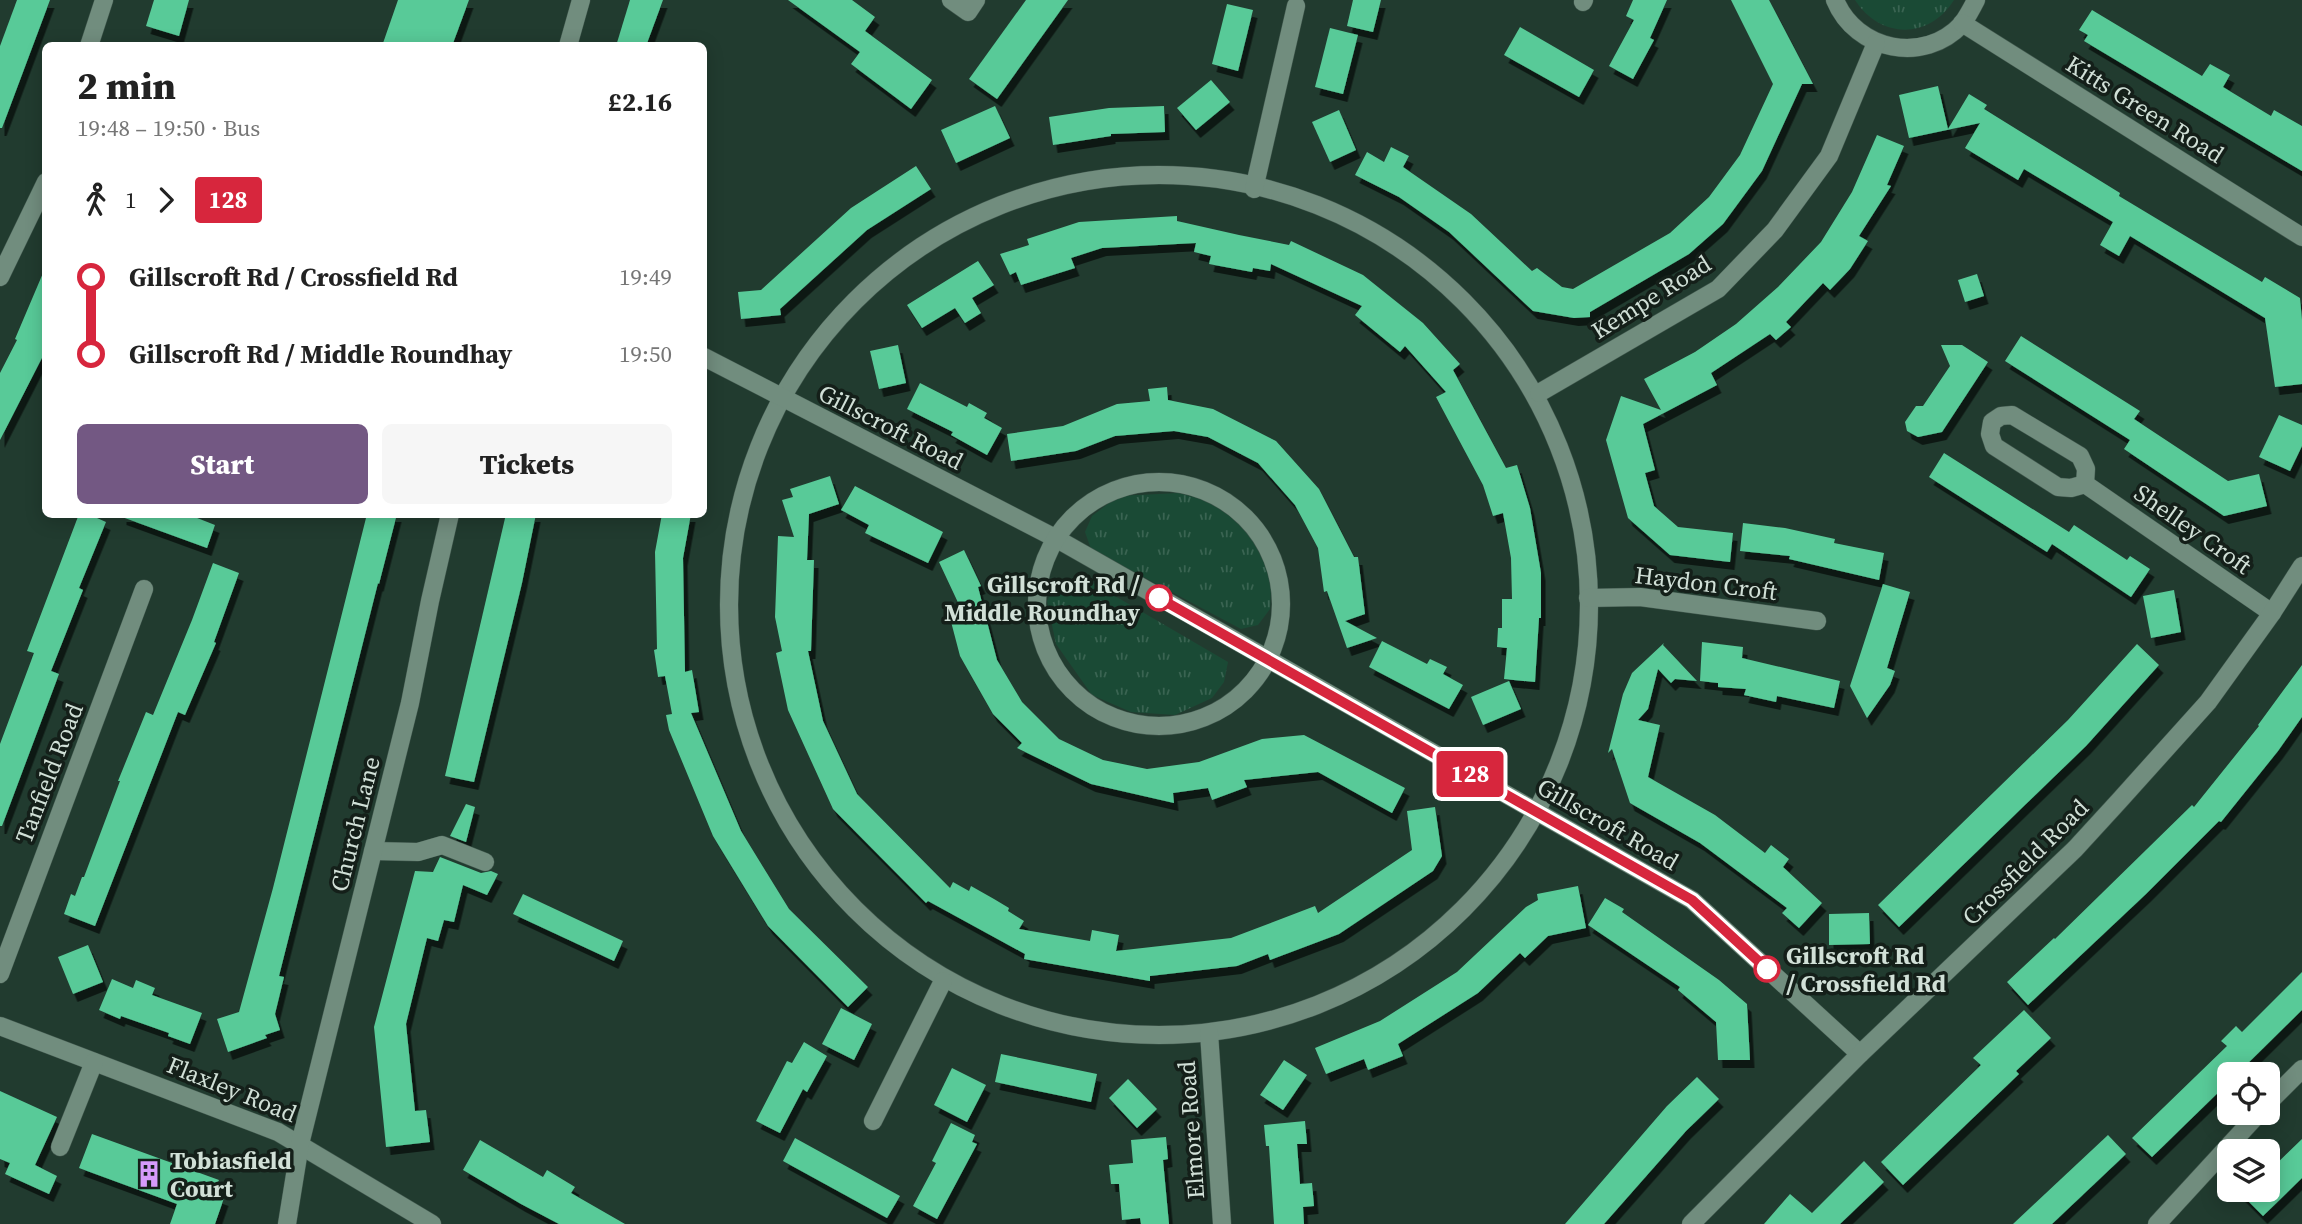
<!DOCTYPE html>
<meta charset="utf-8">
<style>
body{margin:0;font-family:"Source Serif 4",serif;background:#f6f6f6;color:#222;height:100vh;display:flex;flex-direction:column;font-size:26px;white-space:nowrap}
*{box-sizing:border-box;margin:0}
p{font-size:23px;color:#767676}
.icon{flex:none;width:38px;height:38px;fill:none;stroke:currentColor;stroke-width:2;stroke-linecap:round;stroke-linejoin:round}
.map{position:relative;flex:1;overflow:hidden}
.side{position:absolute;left:42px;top:42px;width:665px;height:476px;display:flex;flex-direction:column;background:#fff;border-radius:10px;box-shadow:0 4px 18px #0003}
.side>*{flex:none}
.badge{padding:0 14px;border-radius:5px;font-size:24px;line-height:46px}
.controls{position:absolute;left:2217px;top:1062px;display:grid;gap:14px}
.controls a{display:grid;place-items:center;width:63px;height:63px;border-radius:10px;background:#fff;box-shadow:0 4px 18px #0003;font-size:35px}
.map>.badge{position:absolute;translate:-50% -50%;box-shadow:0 0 0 4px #fff}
.legs{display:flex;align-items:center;gap:10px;height:77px;padding:0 35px;font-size:23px}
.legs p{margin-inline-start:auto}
.summary{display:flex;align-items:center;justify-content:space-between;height:119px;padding:0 35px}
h1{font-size:38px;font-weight:800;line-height:52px}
.action{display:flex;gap:14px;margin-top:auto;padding:14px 35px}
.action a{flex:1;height:80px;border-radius:10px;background:#735883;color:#fff;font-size:28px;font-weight:800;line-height:80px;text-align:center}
.action a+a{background:#f6f6f6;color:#222}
ul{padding:0 35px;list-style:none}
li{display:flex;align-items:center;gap:24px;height:77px;font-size:26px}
li i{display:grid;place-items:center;width:10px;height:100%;margin:0 9px;background:currentColor}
li i::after{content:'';width:18px;height:18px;margin:-9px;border:5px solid;border-radius:50%;background:#fff}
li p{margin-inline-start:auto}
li:first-child i{background:linear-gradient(#0000 50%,currentColor 0)}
li:last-child i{background:linear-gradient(currentColor 50%,#0000 0)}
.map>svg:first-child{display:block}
</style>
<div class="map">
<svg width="2302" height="1224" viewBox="0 0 2302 1224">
<defs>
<pattern id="grass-tufts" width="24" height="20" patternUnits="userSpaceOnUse" patternTransform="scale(1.75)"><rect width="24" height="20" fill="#1a4a35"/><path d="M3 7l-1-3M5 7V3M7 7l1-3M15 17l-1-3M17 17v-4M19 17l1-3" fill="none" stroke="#3a6452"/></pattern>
<filter id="shadow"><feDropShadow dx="4.5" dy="8" stdDeviation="0" flood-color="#0009"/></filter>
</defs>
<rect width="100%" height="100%" fill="#213b2f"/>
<g fill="url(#grass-tufts)">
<path d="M 1855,0 L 1954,0 C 1929,40 1880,39 1855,0 Z"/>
<path d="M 1179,493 L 1220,504 L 1251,531 L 1272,566 L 1270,609 L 1258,625 L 1241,629 L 1091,549 L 1085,532 L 1092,516 L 1118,496 Z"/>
<path d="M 1079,575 L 1228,662 L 1224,682 L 1212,698 L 1175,715 L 1131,712 L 1092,695 L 1056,644 L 1047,601 L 1055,586 Z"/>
</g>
<g fill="#58ca98" filter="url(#shadow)">
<path d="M 17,0 L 50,0 L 2,128 L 0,128 L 0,46 Z"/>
<path d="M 154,0 L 189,0 L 179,36 L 146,26 Z"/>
<path d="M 398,0 L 469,0 L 452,46 L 382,46 Z"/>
<path d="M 630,0 L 663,0 L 646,46 L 616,46 Z"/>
<path d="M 788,0 L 852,0 L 875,17 L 865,31 L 932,80 L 911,109 L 851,64 L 860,52 Z"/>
<path d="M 1026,0 L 1068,0 L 997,99 L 969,79 Z"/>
<path d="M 1353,0 L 1381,0 L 1373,32 L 1347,26 Z"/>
<path d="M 1633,0 L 1667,0 L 1650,38 L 1654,40 L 1633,79 L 1609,66 L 1634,20 L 1626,16 Z"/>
<path d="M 1731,0 L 1769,0 L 1813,84 L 1802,84 L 1762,171 L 1723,224 L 1689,254 L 1590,312 L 1590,317 L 1574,318 L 1533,311 L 1449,232 L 1399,197 L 1355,175 L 1367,152 L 1384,162 L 1391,147 L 1409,156 L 1403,167 L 1471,214 L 1532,271 L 1537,268 L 1562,287 L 1573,289 L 1670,233 L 1709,197 L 1740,155 L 1773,84 Z"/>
<path d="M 1227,4 L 1253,10 L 1238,71 L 1212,64 Z"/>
<path d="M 2092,10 L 2202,76 L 2210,64 L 2230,75 L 2223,87 L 2271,116 L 2274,110 L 2302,126 L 2302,171 L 2084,41 L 2088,35 L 2079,30 Z"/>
<path d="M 1520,27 L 1594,70 L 1579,97 L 1504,55 Z"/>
<path d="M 1330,28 L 1358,35 L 1343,94 L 1315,87 Z"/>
<path d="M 1211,80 L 1230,102 L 1196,130 L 1177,108 Z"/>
<path d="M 1938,86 L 1948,129 L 1969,94 L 1987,105 L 1984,109 L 2120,193 L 2119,196 L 2262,282 L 2265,277 L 2300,298 L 2302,320 L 2302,384 L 2275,387 L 2265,318 L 2130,236 L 2119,256 L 2100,245 L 2113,222 L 2024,169 L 2018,180 L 1965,148 L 1980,123 L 1909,138 L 1899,95 Z"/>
<path d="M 995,106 L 1010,138 L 956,163 L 941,130 Z"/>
<path d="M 1164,106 L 1165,132 L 1111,134 L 1111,136 L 1053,145 L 1049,117 L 1109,108 Z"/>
<path d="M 1339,110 L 1356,150 L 1330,162 L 1312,122 Z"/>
<path d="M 1877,135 L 1904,146 L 1887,185 L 1891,186 L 1859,236 L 1868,241 L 1850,269 L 1830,290 L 1823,283 L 1786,322 L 1791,327 L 1776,340 L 1770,334 L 1711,373 L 1717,385 L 1643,424 L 1655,470 L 1645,473 L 1654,506 L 1678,527 L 1733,533 L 1730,562 L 1670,555 L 1628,518 L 1606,440 L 1621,396 L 1661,410 L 1644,379 L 1695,352 L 1736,324 L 1778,287 L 1821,242 L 1852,192 Z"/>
<path d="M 916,166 L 931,189 L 867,230 L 780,309 L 781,315 L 741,319 L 738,292 L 761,290 L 851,208 Z"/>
<path d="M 1177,216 L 1177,221 L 1239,235 L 1289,245 L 1291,241 L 1363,275 L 1423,323 L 1460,364 L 1453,370 L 1506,468 L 1517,465 L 1530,508 L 1541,573 L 1541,618 L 1539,618 L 1535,682 L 1504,679 L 1507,648 L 1497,647 L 1498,628 L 1502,628 L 1502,599 L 1512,599 L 1511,558 L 1503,513 L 1493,516 L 1483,485 L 1436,397 L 1446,392 L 1405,346 L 1400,352 L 1355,315 L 1362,306 L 1271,264 L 1270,271 L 1253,268 L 1252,272 L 1209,264 L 1211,256 L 1194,252 L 1196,243 L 1102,248 L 1071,258 L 1075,268 L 1021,285 L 1016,272 L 1010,275 L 1000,254 L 1029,245 L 1027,239 L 1079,222 Z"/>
<path d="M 978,261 L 994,285 L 972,298 L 981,313 L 965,323 L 955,308 L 922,328 L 907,305 Z"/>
<path d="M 46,266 L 46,350 L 0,440 L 0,373 L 17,340 L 15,339 Z"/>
<path d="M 1977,274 L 1984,296 L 1965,302 L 1958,280 Z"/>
<path d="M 2021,336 L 2140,411 L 2134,419 L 2228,481 L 2259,474 L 2267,506 L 2224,516 L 2124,449 L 2130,440 L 2005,361 Z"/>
<path d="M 898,345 L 906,383 L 879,389 L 870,351 Z"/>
<path d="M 1941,345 L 1962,345 L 1988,362 L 1942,432 L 1918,437 L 1907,431 L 1905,422 L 1916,406 L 1923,406 L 1950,366 Z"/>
<path d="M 920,383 L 967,407 L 969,403 L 987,413 L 984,418 L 1002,428 L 987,455 L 951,435 L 953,432 L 907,409 Z"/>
<path d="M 1167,387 L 1168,400 L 1213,409 L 1276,441 L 1319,489 L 1354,557 L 1358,557 L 1365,614 L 1345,621 L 1377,638 L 1347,648 L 1327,591 L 1324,592 L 1318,548 L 1295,505 L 1258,463 L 1208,437 L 1174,431 L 1115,436 L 1076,451 L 1011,461 L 1007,434 L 1063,426 L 1117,404 L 1150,401 L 1148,389 Z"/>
<path d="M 2279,415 L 2302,425 L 2302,446 L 2290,471 L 2259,457 Z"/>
<path d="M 1944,453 L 2069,532 L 2074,525 L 2127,560 L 2130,556 L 2150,569 L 2131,597 L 2052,544 L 2047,552 L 1929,477 Z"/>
<path d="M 830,476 L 839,504 L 809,514 L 807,560 L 814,560 L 811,651 L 808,651 L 823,721 L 857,794 L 950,888 L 953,882 L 969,891 L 971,886 L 994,899 L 1009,908 L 1008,911 L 1024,921 L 1019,929 L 1090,941 L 1092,930 L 1119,935 L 1116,951 L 1231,938 L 1315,906 L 1318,913 L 1412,850 L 1407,811 L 1435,807 L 1442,856 L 1433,871 L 1339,934 L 1270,960 L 1268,954 L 1237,966 L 1150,976 L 1150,981 L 1024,959 L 1025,954 L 928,901 L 926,903 L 833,809 L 788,710 L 776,653 L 782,651 L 775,617 L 778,536 L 794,537 L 782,500 L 793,497 L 790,489 Z"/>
<path d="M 855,486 L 943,532 L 928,563 L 865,533 L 869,525 L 841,510 Z"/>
<path d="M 79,514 L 88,514 L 106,522 L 79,588 L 83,590 L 51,671 L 59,674 L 2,826 L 0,826 L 0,744 L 34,653 L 27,651 Z"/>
<path d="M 122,514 L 187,514 L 215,525 L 207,548 L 122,517 Z"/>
<path d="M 367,514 L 397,514 L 379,584 L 378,583 L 279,976 L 284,977 L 275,1014 L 280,1030 L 265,1035 L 267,1038 L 228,1052 L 217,1019 L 239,1012 L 273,888 Z"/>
<path d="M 506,514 L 536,514 L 522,583 L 474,782 L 445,776 Z"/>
<path d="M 662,514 L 691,514 L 683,558 L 685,672 L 692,670 L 699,712 L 691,713 L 741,831 L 789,909 L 868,987 L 848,1007 L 768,926 L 713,836 L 669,730 L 666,715 L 672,714 L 665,676 L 658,677 L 654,650 L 657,649 L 655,552 Z"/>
<path d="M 1743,523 L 1785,528 L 1835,539 L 1834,543 L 1884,553 L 1879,580 L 1789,559 L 1790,556 L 1740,551 Z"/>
<path d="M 964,550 L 981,586 L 978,587 L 997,660 L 1022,702 L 1059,739 L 1103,760 L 1147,769 L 1199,762 L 1262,739 L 1304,735 L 1405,788 L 1392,813 L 1318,772 L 1244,780 L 1247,787 L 1212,800 L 1208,788 L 1173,793 L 1174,803 L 1091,784 L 1017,748 L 1022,743 L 993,714 L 960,656 L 949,614 L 962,611 L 939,562 Z"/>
<path d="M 213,563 L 239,573 L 214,642 L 216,643 L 185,715 L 178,712 L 95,926 L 64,914 L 71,894 L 75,896 L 82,877 L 84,877 L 120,781 L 118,781 L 146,712 L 153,715 L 192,620 Z"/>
<path d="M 1883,584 L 1910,592 L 1887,668 L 1895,671 L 1890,685 L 1867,718 L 1850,686 Z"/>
<path d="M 2174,590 L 2181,632 L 2151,638 L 2143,596 Z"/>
<path d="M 1382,641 L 1427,664 L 1430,659 L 1447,667 L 1443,674 L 1463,685 L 1449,709 L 1369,667 Z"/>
<path d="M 1702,642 L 1743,647 L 1742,658 L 1840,681 L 1834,708 L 1777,696 L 1776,702 L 1744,695 L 1746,689 L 1718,687 L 1718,683 L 1700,681 Z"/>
<path d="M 1664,643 L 1663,645 L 1697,681 L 1675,679 L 1671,683 L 1658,669 L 1648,709 L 1638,720 L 1660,725 L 1648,777 L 1715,815 L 1765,853 L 1771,845 L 1789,859 L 1783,867 L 1822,903 L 1799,928 L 1782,913 L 1787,908 L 1700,843 L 1630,803 L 1612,749 L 1608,753 L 1623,694 L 1632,673 Z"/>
<path d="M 2137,644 L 2159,665 L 2086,746 L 1899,927 L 1878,905 L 2068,720 Z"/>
<path d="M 2302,665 L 2302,717 L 2278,751 L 2221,822 L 2219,821 L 2146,894 L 2028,1005 L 2007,982 L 2054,938 L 2055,939 L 2192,805 L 2194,807 L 2259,726 L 2258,725 Z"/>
<path d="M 1509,681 L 1521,709 L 1483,725 L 1471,697 Z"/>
<path d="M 466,804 L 475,807 L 466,842 L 450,836 Z"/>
<path d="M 440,857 L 481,873 L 491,871 L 498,874 L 487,895 L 463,885 L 454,922 L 444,920 L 438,941 L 427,938 L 406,1024 L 415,1111 L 426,1110 L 430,1142 L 386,1147 L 374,1027 L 415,871 L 433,872 Z"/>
<path d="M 1578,886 L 1586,928 L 1548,936 L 1525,958 L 1520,953 L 1478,993 L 1398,1044 L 1403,1056 L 1368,1070 L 1364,1059 L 1326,1074 L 1315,1048 L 1380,1021 L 1457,972 L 1526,907 L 1538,900 L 1537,894 Z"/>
<path d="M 523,894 L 623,941 L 614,961 L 513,914 Z"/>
<path d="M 1605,898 L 1624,909 L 1622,912 L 1719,980 L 1747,1004 L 1750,1060 L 1718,1060 L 1716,1022 L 1678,990 L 1680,987 L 1588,925 Z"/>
<path d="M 1869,913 L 1870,944 L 1829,945 L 1829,914 Z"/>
<path d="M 88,945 L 103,982 L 73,994 L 58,957 Z"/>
<path d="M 2302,972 L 2302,1010 L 2237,1074 L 2230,1074 L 2230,1081 L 2152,1157 L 2132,1138 L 2227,1046 L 2221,1041 L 2236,1026 L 2242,1032 Z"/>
<path d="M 112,979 L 133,988 L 136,980 L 155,988 L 152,995 L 202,1013 L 190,1044 L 168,1036 L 169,1033 L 121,1016 L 120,1019 L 99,1010 Z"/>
<path d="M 841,1008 L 872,1024 L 854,1060 L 822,1044 Z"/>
<path d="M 2024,1010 L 2051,1038 L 2016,1071 L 2019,1074 L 1903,1185 L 1881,1162 L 1981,1065 L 1973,1058 Z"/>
<path d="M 804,1042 L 827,1056 L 807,1092 L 803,1089 L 780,1133 L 756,1121 L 787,1061 L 792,1063 Z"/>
<path d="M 1001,1054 L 1097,1074 L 1091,1102 L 995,1082 Z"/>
<path d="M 1284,1060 L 1307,1075 L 1283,1110 L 1260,1095 Z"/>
<path d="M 952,1068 L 986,1085 L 967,1122 L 934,1105 Z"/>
<path d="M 1697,1077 L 1719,1099 L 1686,1131 L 1604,1224 L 1565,1224 L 1667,1106 Z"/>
<path d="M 1128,1079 L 1157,1109 L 1137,1128 L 1109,1098 Z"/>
<path d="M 0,1091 L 57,1117 L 35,1165 L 57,1176 L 49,1194 L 5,1174 L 10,1163 L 0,1159 Z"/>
<path d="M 1305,1121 L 1307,1144 L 1297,1144 L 1300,1184 L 1312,1183 L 1314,1206 L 1303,1207 L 1304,1224 L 1274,1224 L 1269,1146 L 1266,1146 L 1264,1125 Z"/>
<path d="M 951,1123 L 975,1135 L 972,1142 L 977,1144 L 937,1219 L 913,1206 L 936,1163 L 932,1161 Z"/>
<path d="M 92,1134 L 219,1180 L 213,1194 L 224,1198 L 215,1224 L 170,1224 L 177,1204 L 79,1168 Z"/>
<path d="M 2108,1135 L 2126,1154 L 2052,1224 L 2013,1224 Z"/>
<path d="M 1166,1137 L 1168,1159 L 1163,1160 L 1169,1224 L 1141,1224 L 1140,1218 L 1122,1220 L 1119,1184 L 1111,1184 L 1109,1165 L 1133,1163 L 1131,1140 Z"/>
<path d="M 795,1138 L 900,1196 L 887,1218 L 783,1161 Z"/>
<path d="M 2302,1139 L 2302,1178 L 2263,1216 L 2237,1190 L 2268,1190 L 2268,1172 Z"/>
<path d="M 480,1140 L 543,1177 L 547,1170 L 575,1187 L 571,1193 L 625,1224 L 559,1224 L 521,1204 L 463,1170 Z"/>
<path d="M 1864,1161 L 1884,1182 L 1840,1224 L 1764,1224 L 1790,1194 L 1812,1213 Z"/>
</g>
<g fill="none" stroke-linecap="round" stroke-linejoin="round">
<defs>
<g id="minor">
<path d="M 951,0 L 968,12 L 976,0"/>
<path d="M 1835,0 C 1856,51 1924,65 1962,24 C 1967,17 1972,8 1976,0"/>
<path d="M 1583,2 L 1584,0"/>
<path d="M 1962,23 L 2302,237"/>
<path d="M 89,46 L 104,0"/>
<path d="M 568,46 L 581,0"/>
<circle cx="1159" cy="605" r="430"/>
<path d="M 1254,189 L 1296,6"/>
<path d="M 0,277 L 46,182"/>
<path d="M 704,357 L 1057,539 L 1692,900 L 1860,1054"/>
<path d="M 1539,393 L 1718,289 L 1775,230 L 1829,156 L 1876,43"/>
<circle cx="1159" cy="604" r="122"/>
<path d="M 2085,484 L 2086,469 L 2080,456 L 2012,415 L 2001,416 L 1992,422 L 1990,434 L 1994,446 L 2058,487 L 2071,488 L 2085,484 L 2272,613"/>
<path d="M 1588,598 L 1640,597 L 1817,621"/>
<path d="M 373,851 L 418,852 L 442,845 L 485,862"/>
<path d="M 0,974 L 144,589"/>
<path d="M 0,1026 L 278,1132 L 432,1224"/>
<path d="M 1209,1033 L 1222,1224"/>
<path d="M 2268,1103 L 2302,1069"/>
<path d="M 873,1121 L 943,981"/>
<path d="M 60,1147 L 94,1062"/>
<path d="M 287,1224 L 300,1144 L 410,703 L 430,601 L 450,514"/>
<path d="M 1691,1224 L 1860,1054 L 2075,849 L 2119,801 L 2208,702 L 2272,613 L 2302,566"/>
<path d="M 2157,1224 L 2259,1113"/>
</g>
</defs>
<use href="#minor" stroke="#40574d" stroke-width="19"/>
<use href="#minor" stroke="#718d7e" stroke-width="18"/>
</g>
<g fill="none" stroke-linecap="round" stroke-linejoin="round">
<defs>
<path id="line-1" d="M 1159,598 L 1692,900 L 1767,969"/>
</defs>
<use href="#line-1" stroke="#fff" stroke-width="16"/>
<use href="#line-1" stroke="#d7263d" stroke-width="10"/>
</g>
<defs>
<symbol id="building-bare" viewBox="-9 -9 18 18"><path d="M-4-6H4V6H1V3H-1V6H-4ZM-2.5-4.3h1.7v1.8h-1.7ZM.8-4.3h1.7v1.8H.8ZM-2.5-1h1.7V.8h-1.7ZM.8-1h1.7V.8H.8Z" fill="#d69bfa" stroke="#141f19" stroke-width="2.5" paint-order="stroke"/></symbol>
</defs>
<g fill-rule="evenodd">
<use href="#building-bare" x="130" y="1155" width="38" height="38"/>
</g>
<g fill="#fff" stroke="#d7263d" stroke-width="3.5">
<circle cx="1159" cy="598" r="12"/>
<circle cx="1767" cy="969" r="12"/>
</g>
<g text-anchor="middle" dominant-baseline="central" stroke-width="7" stroke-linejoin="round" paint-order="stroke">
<g font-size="24" fill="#d1e0d7" stroke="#141f19">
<text transform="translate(2145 109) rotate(32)">Kitts Green Road</text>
<text transform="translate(1651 297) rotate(-32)">Kempe Road</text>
<text transform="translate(891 427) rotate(27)">Gillscroft Road</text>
<text transform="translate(2193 529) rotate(35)">Shelley Croft</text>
<text transform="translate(1706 583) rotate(7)">Haydon Croft</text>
<text transform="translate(49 773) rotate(-69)">Tanfield Road</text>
<text transform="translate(355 824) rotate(-76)">Church Lane</text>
<text transform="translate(1608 824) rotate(30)">Gillscroft Road</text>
<text transform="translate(2025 862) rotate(-45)">Crossfield Road</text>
<text transform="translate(232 1089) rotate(22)">Flaxley Road</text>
<text transform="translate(1191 1130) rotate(-94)">Elmore Road</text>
</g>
<g font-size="24" font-weight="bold" fill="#d1e0d7" stroke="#141f19" text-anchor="end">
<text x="1140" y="584">Gillscroft Rd /<tspan x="1140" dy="28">Middle Roundhay</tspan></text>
<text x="1786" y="955" text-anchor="start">Gillscroft Rd<tspan x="1786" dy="28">/ Crossfield Rd</tspan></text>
</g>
<g font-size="24" font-weight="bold" fill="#d1e0d7" stroke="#141f19" text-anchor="start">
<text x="170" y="1160">Tobiasfield<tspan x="170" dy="28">Court</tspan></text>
</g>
</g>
</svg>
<div class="controls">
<a><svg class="icon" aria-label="locate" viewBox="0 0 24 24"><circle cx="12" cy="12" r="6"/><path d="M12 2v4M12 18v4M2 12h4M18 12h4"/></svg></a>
<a><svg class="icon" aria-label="layers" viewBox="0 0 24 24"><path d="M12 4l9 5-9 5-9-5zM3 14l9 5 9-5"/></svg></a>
</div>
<b class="badge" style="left:1470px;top:774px;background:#d7263d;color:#fff">128</b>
<section class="side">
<div class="summary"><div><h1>2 min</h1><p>19:48 – 19:50 · Bus</p></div><b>£2.16</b></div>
<div class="legs"><svg class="icon" aria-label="walk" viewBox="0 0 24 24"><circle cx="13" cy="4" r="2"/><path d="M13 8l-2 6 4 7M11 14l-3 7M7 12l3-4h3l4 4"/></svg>1<svg class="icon" aria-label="forward" viewBox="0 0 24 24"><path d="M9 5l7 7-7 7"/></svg><b class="badge" style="background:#d7263d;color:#fff">128</b></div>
<ul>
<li><i style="color:#d7263d"></i><b>Gillscroft Rd / Crossfield Rd</b><p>19:49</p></li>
<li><i style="color:#d7263d"></i><b>Gillscroft Rd / Middle Roundhay</b><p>19:50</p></li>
</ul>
<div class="action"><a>Start</a><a>Tickets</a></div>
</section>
</div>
